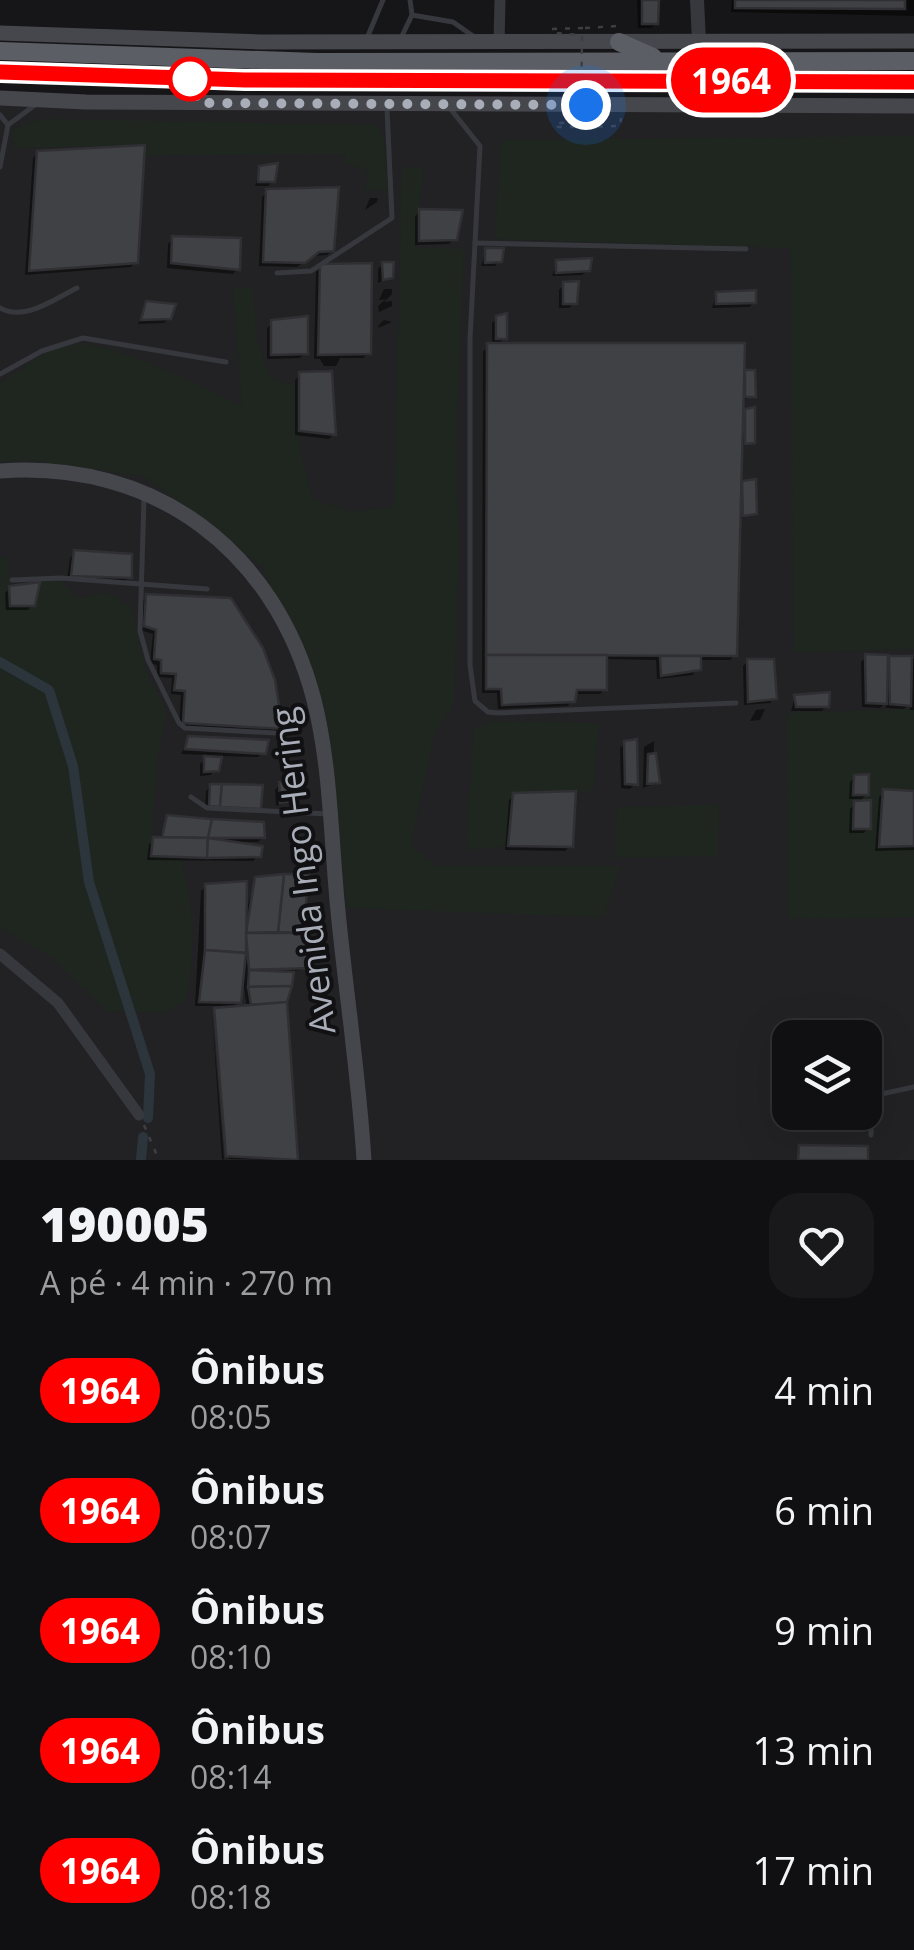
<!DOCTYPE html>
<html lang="pt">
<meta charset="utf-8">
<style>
body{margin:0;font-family:"Open Sans",sans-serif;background:#19191b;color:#f1f3f6;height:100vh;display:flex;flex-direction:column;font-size:38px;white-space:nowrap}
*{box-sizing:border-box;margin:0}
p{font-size:32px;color:#9c9d9f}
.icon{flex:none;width:55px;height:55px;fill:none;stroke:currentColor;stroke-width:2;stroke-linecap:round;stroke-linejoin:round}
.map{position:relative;height:1160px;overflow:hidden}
.details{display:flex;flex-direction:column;background:#101012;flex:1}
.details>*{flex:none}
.badge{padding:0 20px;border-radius:32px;font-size:35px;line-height:65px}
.tools{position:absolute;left:772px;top:1020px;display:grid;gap:20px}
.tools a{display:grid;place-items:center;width:110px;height:110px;border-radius:20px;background:#101012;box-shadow:0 10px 40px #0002,0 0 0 2px #303032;font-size:50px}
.you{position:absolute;width:50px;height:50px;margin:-25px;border:8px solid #fff;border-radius:50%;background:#1a73e8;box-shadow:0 0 0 15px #1a73e833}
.map>.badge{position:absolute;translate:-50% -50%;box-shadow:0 0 0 5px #fff}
.round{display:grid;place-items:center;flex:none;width:105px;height:105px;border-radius:30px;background:#19191b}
.overview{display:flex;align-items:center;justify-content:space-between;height:170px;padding:0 40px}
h1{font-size:48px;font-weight:800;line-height:75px}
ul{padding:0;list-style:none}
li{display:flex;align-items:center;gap:30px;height:120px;padding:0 40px}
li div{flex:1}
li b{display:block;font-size:38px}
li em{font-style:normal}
li .badge{min-width:110px;font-weight:700;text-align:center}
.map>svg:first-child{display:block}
</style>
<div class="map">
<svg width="914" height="1160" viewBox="0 0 914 1160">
<rect width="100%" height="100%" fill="#161618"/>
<path fill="#222225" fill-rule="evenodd" d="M 914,102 L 914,1160 L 0,1160 L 0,105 ZM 790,1038 L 865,1038 L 865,1112 L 790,1112 Z"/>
<g fill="#1e261f">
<path d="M 41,119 L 376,125 L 384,138 L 389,194 L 377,189 L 365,193 L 368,175 L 363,168 L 346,165 L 345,154 L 144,155 L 144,145 L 15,148 L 11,130 Z"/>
<path d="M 914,136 L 914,649 L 794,653 L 790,248 L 495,239 L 501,140 Z"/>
<path d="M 402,167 L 423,168 C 423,195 416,217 415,248 L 464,249 L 456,443 L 459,548 L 454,703 L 434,736 L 411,845 L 436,866 L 620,866 L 604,917 L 347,908 L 328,741 L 262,566 L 145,477 L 30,460 L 0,462 L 0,383 C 24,371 38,351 67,345 C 110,337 202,387 242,406 L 233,287 L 253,288 L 257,340 L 271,379 L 299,386 L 300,452 L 313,499 L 352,512 L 394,506 Z"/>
<path d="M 0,557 L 8,559 L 11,606 L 35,606 L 40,582 L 58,579 L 78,599 L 104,592 L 131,606 L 148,677 L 167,712 L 157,759 L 151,855 L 179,857 C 195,902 196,951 186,999 L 167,1013 L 107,1011 L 51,957 L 0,928 Z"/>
<path d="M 914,709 L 914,917 L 788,919 L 786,713 Z"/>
<path d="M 493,721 L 599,723 L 593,791 L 514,793 L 508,846 L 471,850 L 466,840 L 474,730 Z"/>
<path d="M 719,805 L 718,856 L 615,858 L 617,807 Z"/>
</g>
<g fill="#0007" fill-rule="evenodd">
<path d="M 637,0 L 656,0 L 656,23 L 651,28 L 638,28 Z"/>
<path d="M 732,0 L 914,0 L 914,16 L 731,12 Z"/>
<path d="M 38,153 L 136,262 L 131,267 L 25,275 L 33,158 Z"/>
<path d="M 260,168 L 273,181 L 268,186 L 255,186 Z"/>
<path d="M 267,192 L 332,250 L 327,255 L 312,256 L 297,267 L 259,266 L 262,197 Z"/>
<path d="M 370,198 L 378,198 L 377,202 L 365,210 Z"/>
<path d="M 420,211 L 454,239 L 449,244 L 415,245 L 415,216 Z"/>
<path d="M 173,239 L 238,269 L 233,274 L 167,268 L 168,244 Z"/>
<path d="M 486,251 L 500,260 L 495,266 L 481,266 Z"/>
<path d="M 558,263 L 588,270 L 582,275 L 552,276 Z"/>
<path d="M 383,264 L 391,277 L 378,283 L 378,269 Z"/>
<path d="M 321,267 L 368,353 L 363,358 L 340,358 L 336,366 L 324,366 L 320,359 L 314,359 L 316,272 Z"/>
<path d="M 564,285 L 574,303 L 569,308 L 559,308 L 559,290 Z"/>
<path d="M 384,289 L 392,289 L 392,294 L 384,302 L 392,301 L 392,306 L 379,312 L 378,306 L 386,299 L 379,300 Z"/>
<path d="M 717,294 L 754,302 L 749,307 L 712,308 Z"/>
<path d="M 147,304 L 169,318 L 164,323 L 138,324 Z"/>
<path d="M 497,318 L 504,338 L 497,346 L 753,372 L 753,396 L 741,401 L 741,412 L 753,410 L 753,442 L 740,448 L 739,483 L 754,482 L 754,513 L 738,520 L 735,655 L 730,660 L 699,660 L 693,675 L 657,679 L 656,660 L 604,659 L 605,689 L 600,694 L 574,694 L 568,706 L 498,709 L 497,693 L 482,693 L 483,351 L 492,346 L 492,323 Z"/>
<path d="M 384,320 L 392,322 L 378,328 L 379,325 Z"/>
<path d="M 273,323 L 305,353 L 300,358 L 267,359 L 267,328 Z"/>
<path d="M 300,375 L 334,434 L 329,439 L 295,435 L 295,380 Z"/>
<path d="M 75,553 L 130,577 L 125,581 L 67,580 L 70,558 Z"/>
<path d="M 11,588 L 33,604 L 28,610 L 6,610 L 5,593 Z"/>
<path d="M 147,596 L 280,728 L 275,733 L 179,727 L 181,695 L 171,694 L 172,678 L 157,677 L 157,665 L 150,663 L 153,634 L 140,630 L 142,602 Z"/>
<path d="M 866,657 L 914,659 L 914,710 L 910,710 L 910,703 L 904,709 L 886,708 L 886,702 L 880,708 L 862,707 L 861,662 Z"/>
<path d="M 748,661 L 774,698 L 770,703 L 744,705 L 743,666 Z"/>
<path d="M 795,697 L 827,705 L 822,711 L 791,711 Z"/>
<path d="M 765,709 L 760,720 L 750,721 L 756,710 Z"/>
<path d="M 189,739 L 263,752 L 258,757 L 220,756 L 211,775 L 200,776 L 200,764 L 209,755 L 181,754 Z"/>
<path d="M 654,741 L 653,776 L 658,782 L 643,788 L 644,747 Z"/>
<path d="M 625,743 L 635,784 L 630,789 L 621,788 L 620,748 Z"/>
<path d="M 855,777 L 867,794 L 857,804 L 868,828 L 864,833 L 849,833 L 850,809 L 860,799 L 849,799 L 850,782 Z"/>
<path d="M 280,784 L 294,799 L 276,806 L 275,790 Z"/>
<path d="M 211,786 L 254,812 L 205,810 L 206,791 Z"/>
<path d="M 884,792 L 914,794 L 914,850 L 875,851 L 879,797 Z"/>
<path d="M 515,795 L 570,846 L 565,851 L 505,850 L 509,800 Z"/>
<path d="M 168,818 L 263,837 L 258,842 L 241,842 L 258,856 L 253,861 L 147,860 L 149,844 L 159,839 Z"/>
<path d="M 306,877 L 301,933 L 309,967 L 291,972 L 284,1002 L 295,1160 L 229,1159 L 214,1012 L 219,1006 L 195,1006 L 201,891 L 206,886 L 247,908 L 256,879 ZM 242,974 L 247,1008 L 231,1009 L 239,1001 Z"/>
<path d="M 212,1014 L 224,1159 L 222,1160 Z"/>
</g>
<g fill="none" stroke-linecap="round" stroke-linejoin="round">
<g stroke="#2c353c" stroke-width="10">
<path d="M 0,662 L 49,690 L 73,766 L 89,882 L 150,1074 L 148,1118"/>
<path d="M 141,1160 L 143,1137"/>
</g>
</g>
<g fill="#404145" stroke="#303034" stroke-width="2.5">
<path d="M 642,0 L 659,0 L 658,24 L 642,24 Z"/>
<path d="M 735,0 L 905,0 L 905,9 L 735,8 Z"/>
<path d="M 145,145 L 138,263 L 29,271 L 37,151 Z"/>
<path d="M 278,163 L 275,182 L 258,182 L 259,166 Z"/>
<path d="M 339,187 L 334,251 L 319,252 L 305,263 L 263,262 L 266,189 Z"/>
<path d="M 419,209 L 463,210 L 457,240 L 419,241 Z"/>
<path d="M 172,236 L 241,238 L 240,270 L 171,263 Z"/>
<path d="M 485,248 L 504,248 L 502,262 L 485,263 Z"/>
<path d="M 592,258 L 590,271 L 556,273 L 556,260 Z"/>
<path d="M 382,262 L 394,262 L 393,278 L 383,280 Z"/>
<path d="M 372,263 L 371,354 L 318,355 L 320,264 Z"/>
<path d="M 579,281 L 577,304 L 563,304 L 563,282 Z"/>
<path d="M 756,290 L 756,303 L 716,304 L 716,292 Z"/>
<path d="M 146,301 L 176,304 L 171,319 L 141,320 Z"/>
<path d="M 507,313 L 507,339 L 496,339 L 496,316 Z"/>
<path d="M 308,316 L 308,354 L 271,355 L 271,320 Z"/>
<path d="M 487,343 L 745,343 L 737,656 L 486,655 Z"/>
<path d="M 745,370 L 755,370 L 756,397 L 745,397 Z"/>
<path d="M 332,371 L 336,435 L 299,431 L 299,372 Z"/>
<path d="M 755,407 L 755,443 L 745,444 L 745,409 Z"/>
<path d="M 756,479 L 757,514 L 743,516 L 742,481 Z"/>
<path d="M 74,550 L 132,554 L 132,578 L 71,576 Z"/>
<path d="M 40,582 L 35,606 L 10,606 L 9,586 Z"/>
<path d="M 146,594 L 231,598 L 263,648 L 275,680 L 283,729 L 183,723 L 185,691 L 174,690 L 176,674 L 161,673 L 161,660 L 154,659 L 156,630 L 144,626 Z"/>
<path d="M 865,654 L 888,655 L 887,704 L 866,703 Z"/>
<path d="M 486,655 L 607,655 L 607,690 L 577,690 L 575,702 L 502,705 L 501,689 L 486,689 Z"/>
<path d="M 660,656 L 701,656 L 701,670 L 661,676 Z"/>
<path d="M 889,656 L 912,656 L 911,706 L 890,704 Z"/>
<path d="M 747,659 L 774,659 L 777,699 L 748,702 Z"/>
<path d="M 830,692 L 829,707 L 796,707 L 794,695 Z"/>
<path d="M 188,736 L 269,740 L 266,754 L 185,749 Z"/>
<path d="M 637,739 L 638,785 L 625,784 L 624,741 Z"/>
<path d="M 656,753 L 660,783 L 647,784 L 648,754 Z"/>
<path d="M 204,756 L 222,757 L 219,771 L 204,772 Z"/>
<path d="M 869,774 L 869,795 L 853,795 L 854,775 Z"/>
<path d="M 294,780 L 297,800 L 280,803 L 279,782 Z"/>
<path d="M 210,784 L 222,784 L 220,807 L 209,806 Z"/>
<path d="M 222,784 L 263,785 L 261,809 L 220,807 Z"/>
<path d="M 883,789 L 914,791 L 914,846 L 879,847 Z"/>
<path d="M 576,791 L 573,847 L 508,846 L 513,793 Z"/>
<path d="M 871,800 L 871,829 L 853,829 L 854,801 Z"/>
<path d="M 167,815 L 212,819 L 208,838 L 162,837 Z"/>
<path d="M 212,819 L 264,822 L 265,838 L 208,838 Z"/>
<path d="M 153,837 L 208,838 L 207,858 L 151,856 Z"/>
<path d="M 208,838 L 263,846 L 261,857 L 207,858 Z"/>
<path d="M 284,874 L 309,874 L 303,933 L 278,932 Z"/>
<path d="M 284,874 L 278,932 L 246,933 L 255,877 Z"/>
<path d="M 247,881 L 246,953 L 205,950 L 205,884 Z"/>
<path d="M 246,933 L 303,933 L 312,968 L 249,970 Z"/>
<path d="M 205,950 L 246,953 L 241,1003 L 199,1002 Z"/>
<path d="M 249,970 L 294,972 L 292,986 L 248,987 Z"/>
<path d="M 292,986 L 287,1002 L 251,1005 L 248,987 Z"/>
<path d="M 287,1002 L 298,1160 L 226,1156 L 214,1008 Z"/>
<path d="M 799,1145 L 868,1146 L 868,1160 L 798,1160 Z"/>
</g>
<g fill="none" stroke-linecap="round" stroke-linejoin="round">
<g stroke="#3d3f44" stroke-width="2.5" stroke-dasharray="5 8" stroke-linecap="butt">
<path d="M 585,28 L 617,26 L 619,30"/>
<path d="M 585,127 L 620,126 L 621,118"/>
<path d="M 144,1125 L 159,1160"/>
</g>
<g stroke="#37383d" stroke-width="5">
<path d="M 410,0 L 412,15 L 453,22 L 473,36"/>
<path d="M 367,38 L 383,0"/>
<path d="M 400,40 L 412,15"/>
<path d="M 449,107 L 480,146 L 470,339 L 470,665 L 475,701 L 488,712 L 498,713 L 736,703"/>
<path d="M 0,115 L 8,125"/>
<path d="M 0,167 L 8,125 L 35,105"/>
<path d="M 475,243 L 746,249"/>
<path d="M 277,273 L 311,271 L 392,218 L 387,109"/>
<path d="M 0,308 C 24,322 54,299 77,288"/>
<path d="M 0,374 L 42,351 L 83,338 L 226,362"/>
<path d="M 144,498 L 140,631 L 148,660 L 179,723 L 185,728 L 275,733"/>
<path d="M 12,580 L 61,578 L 207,589"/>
<path d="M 191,797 L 207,808 L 328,814"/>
<path d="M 871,1135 L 872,1096 L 914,1087"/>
</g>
<g stroke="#37383d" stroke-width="11">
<path d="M 499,43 L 500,0"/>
<path d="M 0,954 L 58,1003 L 139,1115"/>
</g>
<path stroke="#37383d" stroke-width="14" d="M 697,0 L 699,41"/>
<g stroke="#45474d" stroke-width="15">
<path d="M 0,33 L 260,42 L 914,41"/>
<path d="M 0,98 L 86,102 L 914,106"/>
<path d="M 0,471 C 155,460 275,550 314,700 C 331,767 331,842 338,911 C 346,994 359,1077 364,1160"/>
</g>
<g stroke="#5b5e65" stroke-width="18">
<path d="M 619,42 L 653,57"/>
<path d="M 0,51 L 317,62 L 914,61"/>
<path d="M 0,72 L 245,80 L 914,82"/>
</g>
<path stroke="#3d3f44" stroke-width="2.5" stroke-dasharray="5 8" stroke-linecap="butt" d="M 583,28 L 552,29 L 553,33 L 582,35 L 581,123 L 556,123 L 556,127 L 585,127"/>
</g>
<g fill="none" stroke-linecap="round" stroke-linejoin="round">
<defs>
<path id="line" d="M 0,72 L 245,80 L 914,82"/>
</defs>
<use href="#line" stroke="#fff" stroke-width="22"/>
<use href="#line" stroke="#f00" stroke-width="15"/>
<path stroke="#a8adb8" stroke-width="10" stroke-dasharray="0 18" d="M 190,79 L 199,103 L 586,105"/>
</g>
<circle fill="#fff" stroke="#f00" stroke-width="5" cx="190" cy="79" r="20"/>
<g text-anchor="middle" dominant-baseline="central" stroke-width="8" stroke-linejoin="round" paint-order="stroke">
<g font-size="35" fill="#a8adb8" stroke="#111113">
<text transform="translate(302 871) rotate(-97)">Avenida Ingo Hering</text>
</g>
</g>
</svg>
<div class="tools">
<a><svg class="icon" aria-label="layers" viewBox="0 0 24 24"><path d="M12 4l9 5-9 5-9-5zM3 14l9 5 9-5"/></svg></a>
</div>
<div class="you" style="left:586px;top:105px"></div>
<b class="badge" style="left:731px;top:80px;background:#f00;color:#fff">1964</b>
</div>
<section class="details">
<div class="overview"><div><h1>190005</h1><p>A pé · 4 min · 270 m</p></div><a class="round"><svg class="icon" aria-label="heart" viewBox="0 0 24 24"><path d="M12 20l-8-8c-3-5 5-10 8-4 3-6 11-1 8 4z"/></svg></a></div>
<ul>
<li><span class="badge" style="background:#f00;color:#fff">1964</span><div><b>Ônibus</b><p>08:05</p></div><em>4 min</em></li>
<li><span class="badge" style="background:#f00;color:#fff">1964</span><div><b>Ônibus</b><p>08:07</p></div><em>6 min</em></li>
<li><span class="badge" style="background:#f00;color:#fff">1964</span><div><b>Ônibus</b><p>08:10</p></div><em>9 min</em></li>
<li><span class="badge" style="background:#f00;color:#fff">1964</span><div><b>Ônibus</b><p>08:14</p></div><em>13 min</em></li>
<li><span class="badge" style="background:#f00;color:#fff">1964</span><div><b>Ônibus</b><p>08:18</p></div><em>17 min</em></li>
</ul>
</section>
